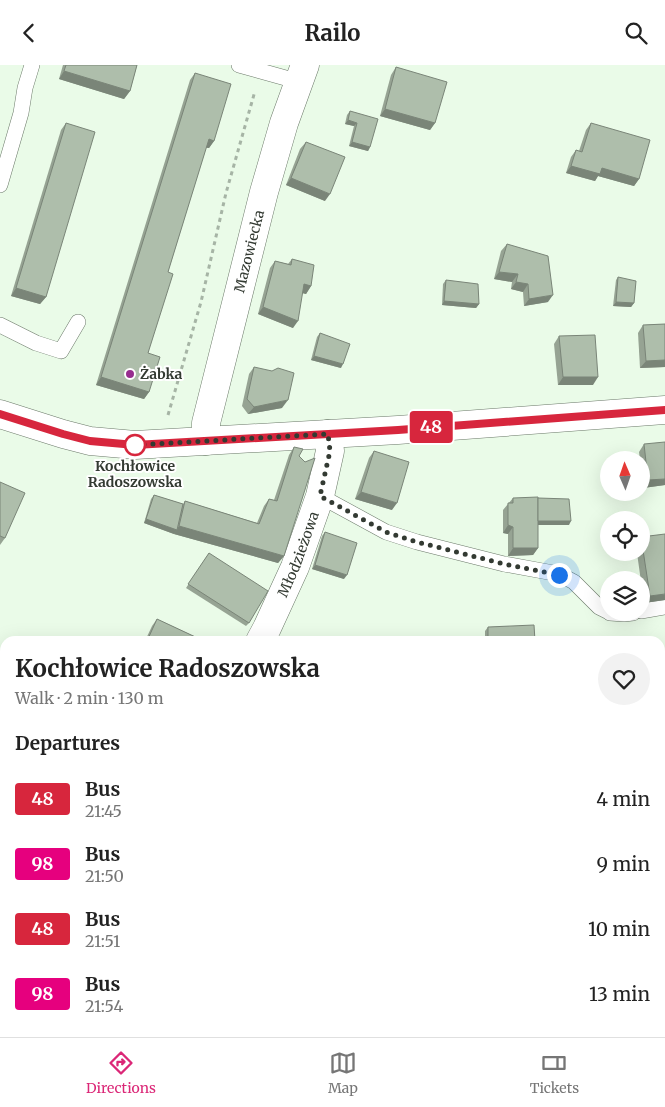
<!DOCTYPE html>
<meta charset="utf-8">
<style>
body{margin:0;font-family:Merriweather,serif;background:#f2f2f2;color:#222;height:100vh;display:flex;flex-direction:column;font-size:19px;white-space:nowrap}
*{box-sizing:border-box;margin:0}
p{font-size:16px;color:#767676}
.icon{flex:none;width:28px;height:28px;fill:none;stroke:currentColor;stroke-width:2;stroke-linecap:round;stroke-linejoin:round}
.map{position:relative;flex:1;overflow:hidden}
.panel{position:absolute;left:0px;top:571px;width:665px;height:401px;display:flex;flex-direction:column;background:#fff;border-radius:15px 15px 0 0;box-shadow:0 5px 20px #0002}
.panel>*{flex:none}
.badge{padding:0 10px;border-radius:4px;font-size:18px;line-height:32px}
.needle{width:32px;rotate:358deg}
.tools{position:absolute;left:600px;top:386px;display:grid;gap:10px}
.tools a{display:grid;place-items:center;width:50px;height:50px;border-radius:50%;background:#fff;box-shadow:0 5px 20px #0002;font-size:25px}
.you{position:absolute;width:25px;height:25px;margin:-12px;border:4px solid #fff;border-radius:50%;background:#1a73e8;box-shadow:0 0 0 8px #1a73e833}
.map>.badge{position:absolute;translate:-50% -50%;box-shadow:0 0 0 2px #fff}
h2{padding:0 15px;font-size:19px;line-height:45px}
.round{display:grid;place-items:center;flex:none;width:52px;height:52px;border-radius:26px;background:#f2f2f2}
.head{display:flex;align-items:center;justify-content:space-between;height:85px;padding:0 15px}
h1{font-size:24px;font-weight:700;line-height:38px}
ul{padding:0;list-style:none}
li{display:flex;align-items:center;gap:15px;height:65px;padding:0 15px}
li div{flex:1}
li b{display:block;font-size:19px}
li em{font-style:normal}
li .badge{min-width:55px;font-weight:700;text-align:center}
header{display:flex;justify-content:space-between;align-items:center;height:65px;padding:0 15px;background:#fff;font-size:22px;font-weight:700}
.menu{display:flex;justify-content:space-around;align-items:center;height:70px;border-top:1px solid #e0e0e0;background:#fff;font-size:14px;color:#767676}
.menu a{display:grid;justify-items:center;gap:2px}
.menu .on{color:#db2777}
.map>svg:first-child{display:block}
</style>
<header><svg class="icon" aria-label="back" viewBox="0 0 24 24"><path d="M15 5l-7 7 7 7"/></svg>Railo<svg class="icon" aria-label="search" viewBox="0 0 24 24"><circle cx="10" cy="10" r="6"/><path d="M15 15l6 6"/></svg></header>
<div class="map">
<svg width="665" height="972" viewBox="0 0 665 972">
<rect width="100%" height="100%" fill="#eafbe8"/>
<path fill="#c4f6be" d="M 665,816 L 665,869 L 660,870 L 660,818 Z"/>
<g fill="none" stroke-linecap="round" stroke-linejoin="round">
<defs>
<g id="service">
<path d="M 239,0 L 300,17"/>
<path d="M 0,120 L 21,48 L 25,23 L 32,0"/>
<path d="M 0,260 L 36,278 L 61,286 L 78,257"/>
<path d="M 320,431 L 386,467 L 417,477 L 504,499 L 559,509 L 574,517 L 599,542 L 609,547"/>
<path d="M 641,546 L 665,542"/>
<path d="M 610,548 L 624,549 L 633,548"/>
<path d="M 660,647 L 665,646"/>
<path d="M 660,733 L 665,731"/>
<path d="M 660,881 L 665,880"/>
<path d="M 431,972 L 440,968"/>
</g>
<g id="minor">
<path id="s1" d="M 206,376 L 206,358 L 264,127 L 284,58 L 305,0"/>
<path id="s2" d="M 260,576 L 267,563 L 295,502 L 320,431 L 330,386 L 328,369"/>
<path d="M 96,972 L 97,968"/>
</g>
<path id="tertiary" d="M 0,349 L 63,369 L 90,376 L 135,380 L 398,365 L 665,345"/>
</defs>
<use href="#service" stroke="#6b7969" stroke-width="16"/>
<use href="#minor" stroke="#6b7969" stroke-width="29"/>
<use href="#tertiary" stroke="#6b7969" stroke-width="29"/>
<path stroke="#a6b4a5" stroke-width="3" stroke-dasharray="4 4" stroke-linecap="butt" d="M 168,350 L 201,237 L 226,128 L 255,26"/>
<use href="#service" stroke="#fff" stroke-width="15"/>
<use href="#minor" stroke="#fff" stroke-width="28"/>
<use href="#tertiary" stroke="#fff" stroke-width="28"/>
</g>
<g fill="#96a393">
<path d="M 63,0 L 137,0 L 130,26 L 124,34 L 59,14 Z"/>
<path d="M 396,2 L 435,58 L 430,65 L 380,51 L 391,10 Z"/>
<path d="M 195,8 L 214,76 L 209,83 L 206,83 L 168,207 L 148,288 L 149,327 L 144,334 L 96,320 L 190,15 Z"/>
<path d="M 350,46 L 370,82 L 368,86 L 349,81 L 354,61 L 345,59 L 347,50 Z"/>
<path d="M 66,58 L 46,232 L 40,239 L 11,231 L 61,65 Z"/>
<path d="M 591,58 L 639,114 L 634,121 L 598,111 L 595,116 L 566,108 L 571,92 L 576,85 L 579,86 L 586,65 Z"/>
<path d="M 306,77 L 325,136 L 286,120 L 300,84 Z"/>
<path d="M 507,179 L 548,237 L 524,241 L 523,227 L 511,224 L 512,217 L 494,214 L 501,186 Z"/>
<path d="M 292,194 L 311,221 L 306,229 L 302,228 L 293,263 L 258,249 L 270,203 L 275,196 L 288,199 Z"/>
<path d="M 618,212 L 634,238 L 631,242 L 613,241 L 616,215 Z"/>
<path d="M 446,215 L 479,239 L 476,243 L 442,240 L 443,219 Z"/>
<path d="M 665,259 L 665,302 L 640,303 L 638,268 L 643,260 Z"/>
<path d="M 320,268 L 341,303 L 311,295 L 317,272 Z"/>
<path d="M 559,271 L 593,320 L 558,320 L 554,279 Z"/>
<path d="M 254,302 L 282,343 L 248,349 L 242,341 L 249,309 Z"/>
<path d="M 644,379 L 665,420 L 643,423 L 641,409 L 641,395 L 640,395 L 639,387 Z"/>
<path d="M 294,382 L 299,391 L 284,491 L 278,498 L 174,469 L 144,458 L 151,434 L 154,430 L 183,439 L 185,436 L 257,458 L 264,441 L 269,434 L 274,435 L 289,390 Z"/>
<path d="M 374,386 L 392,445 L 355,434 L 369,393 Z"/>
<path d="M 0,417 L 5,473 L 0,480 Z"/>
<path d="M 513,433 L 538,433 L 569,460 L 538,460 L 538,483 L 533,490 L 508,491 L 508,469 L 503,468 L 503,445 Z"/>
<path d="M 325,467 L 344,514 L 312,504 L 322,471 Z"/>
<path d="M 641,472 L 665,535 L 644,538 L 637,488 L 641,488 Z"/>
<path d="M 209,488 L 249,558 L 246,561 L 186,523 Z"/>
<path d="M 157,554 L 204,576 L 145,576 L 152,561 Z"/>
<path d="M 488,562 L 535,576 L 485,576 L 485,566 Z"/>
<rect x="16" y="968" width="33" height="4"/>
<rect x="122" y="968" width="42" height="4"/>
<rect x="242" y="968" width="94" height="4"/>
</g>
<g fill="#7a8578">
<path d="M 64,6 L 130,26 L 124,34 L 59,14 Z"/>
<path d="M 385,44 L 435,58 L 430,65 L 380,51 Z"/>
<path d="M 348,55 L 357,58 L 354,61 L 345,59 Z"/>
<path d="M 209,74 L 214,76 L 209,83 L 204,82 Z"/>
<path d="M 352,77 L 370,82 L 368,86 L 349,81 Z"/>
<path d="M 571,101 L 602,103 L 639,114 L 634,121 L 598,111 L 595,116 L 566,108 Z"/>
<path d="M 291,113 L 330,129 L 325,136 L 286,120 Z"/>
<path d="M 499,207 L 518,209 L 512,217 L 494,214 Z"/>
<path d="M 516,217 L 528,219 L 523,227 L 511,224 Z"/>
<path d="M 304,219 L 311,221 L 306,229 L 299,227 Z"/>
<path d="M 16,223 L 46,232 L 40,239 L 11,231 Z"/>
<path d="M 553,230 L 548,237 L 524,241 L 529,234 Z"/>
<path d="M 444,236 L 479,239 L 476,243 L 442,240 Z"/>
<path d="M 616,237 L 634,238 L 631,242 L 613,241 Z"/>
<path d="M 263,242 L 298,256 L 293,263 L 258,249 Z"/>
<path d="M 314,291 L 343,299 L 341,303 L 311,295 Z"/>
<path d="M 665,295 L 665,302 L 640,303 L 646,296 Z"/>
<path d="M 101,312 L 149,327 L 144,334 L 96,320 Z"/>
<path d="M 563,312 L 598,312 L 593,320 L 558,320 Z"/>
<path d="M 288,335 L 282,343 L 248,349 L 254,342 Z"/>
<path d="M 665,414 L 665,420 L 643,423 L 648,415 Z"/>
<path d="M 361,427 L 397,438 L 392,445 L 355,434 Z"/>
<path d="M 146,454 L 177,465 L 174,469 L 144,458 Z"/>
<path d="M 538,456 L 571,456 L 569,460 L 535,460 Z"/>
<path d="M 508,460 L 513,462 L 508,469 L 503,468 Z"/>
<path d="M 179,461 L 284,491 L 278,498 L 174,469 Z"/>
<path d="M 513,483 L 538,483 L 533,490 L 508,491 Z"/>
<path d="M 315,500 L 347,510 L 344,514 L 312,504 Z"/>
<path d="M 665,529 L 665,535 L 644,538 L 650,531 Z"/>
<path d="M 665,714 L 665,720 L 660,722 L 660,716 Z"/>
</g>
<g fill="#aebeab" stroke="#7a8578">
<path d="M 66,0 L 137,0 L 130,26 L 64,6 Z"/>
<path d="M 396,2 L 447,17 L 435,58 L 385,44 Z"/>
<path d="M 195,8 L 231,19 L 214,76 L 209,74 L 168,207 L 173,209 L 148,288 L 160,292 L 149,327 L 101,312 Z"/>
<path d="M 350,46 L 378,54 L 370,82 L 352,77 L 357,58 L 348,55 Z"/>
<path d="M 66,58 L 95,67 L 46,232 L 16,223 Z"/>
<path d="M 591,58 L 650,75 L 639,114 L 602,103 L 600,109 L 571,101 L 576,85 L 582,87 Z"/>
<path d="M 306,77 L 345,92 L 330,129 L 291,113 Z"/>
<path d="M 507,179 L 548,191 L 553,230 L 529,234 L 528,219 L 516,217 L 518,209 L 499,207 Z"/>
<path d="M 292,194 L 314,200 L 311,221 L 304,219 L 298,256 L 263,242 L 275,196 L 291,200 Z"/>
<path d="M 618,212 L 636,216 L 634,238 L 616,237 Z"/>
<path d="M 446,215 L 478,219 L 479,239 L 444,236 Z"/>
<path d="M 665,259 L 665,295 L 646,296 L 643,260 Z"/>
<path d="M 320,268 L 350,279 L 343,299 L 314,291 Z"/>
<path d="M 595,270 L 598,312 L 563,312 L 559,271 Z"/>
<path d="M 254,302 L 272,306 L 278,303 L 294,308 L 288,335 L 254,342 L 247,334 Z"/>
<path d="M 665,377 L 665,414 L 648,415 L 644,379 Z"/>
<path d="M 294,382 L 303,384 L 299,391 L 305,397 L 315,393 L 284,491 L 179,461 L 185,436 L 259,459 L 269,434 L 277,436 Z"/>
<path d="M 374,386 L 409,397 L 397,438 L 361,427 Z"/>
<path d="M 0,417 L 25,428 L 5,473 L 0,471 Z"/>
<path d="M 154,430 L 183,439 L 177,465 L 146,454 Z"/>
<path d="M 538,432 L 538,483 L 513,483 L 513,462 L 508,460 L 508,438 L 513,438 L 513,433 Z"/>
<path d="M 538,433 L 569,434 L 571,456 L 538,456 Z"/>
<path d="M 325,467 L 357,478 L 347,510 L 315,500 Z"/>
<path d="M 665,469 L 665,529 L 650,531 L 641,472 Z"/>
<path d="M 209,488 L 268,526 L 249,558 L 188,519 Z"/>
<path d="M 157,554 L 204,576 L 147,576 Z"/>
<path d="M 534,560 L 535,576 L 488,576 L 488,562 Z"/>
<path d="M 665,675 L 665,714 L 660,716 L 660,676 Z"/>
<rect x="18" y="968" width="31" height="4"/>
<rect x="128" y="968" width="36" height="4"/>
<rect x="247" y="968" width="42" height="4"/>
<rect x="289" y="968" width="10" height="4"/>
<rect x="301" y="968" width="35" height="4"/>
</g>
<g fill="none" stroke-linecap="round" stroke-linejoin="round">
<defs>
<path id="line" d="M 0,349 L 63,369 L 90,376 L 135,380 L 398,365 L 665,345"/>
</defs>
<use href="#line" stroke="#fff" stroke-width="11"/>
<use href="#line" stroke="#d7263d" stroke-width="8"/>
<path stroke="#333a32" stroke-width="5" stroke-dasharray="0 9" d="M 135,380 L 328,369 L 330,386 L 320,431 L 386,467 L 417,477 L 504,499 L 559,510"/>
</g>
<circle fill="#972d8f" stroke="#fff" stroke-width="2" cx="130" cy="309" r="5"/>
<circle fill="#fff" stroke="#d7263d" stroke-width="2.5" cx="135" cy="380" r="10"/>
<g text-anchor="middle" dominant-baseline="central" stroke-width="4" stroke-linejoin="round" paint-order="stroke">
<g font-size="14" fill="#333a32" stroke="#fff">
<text stroke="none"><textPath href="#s1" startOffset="195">Mazowiecka</textPath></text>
<text stroke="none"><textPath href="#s2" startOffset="95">Młodzieżowa</textPath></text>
</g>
<g font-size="14" font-weight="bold" fill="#333a32" stroke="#fff" text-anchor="start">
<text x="140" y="309">Żabka</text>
</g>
<g font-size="14" font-weight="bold" fill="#333a32" stroke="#fff">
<text x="135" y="401">Kochłowice<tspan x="135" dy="16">Radoszowska</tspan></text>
</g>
</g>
</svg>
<div class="tools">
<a><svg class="needle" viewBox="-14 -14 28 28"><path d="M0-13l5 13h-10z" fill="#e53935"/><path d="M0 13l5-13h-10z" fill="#767676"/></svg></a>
<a><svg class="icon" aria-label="locate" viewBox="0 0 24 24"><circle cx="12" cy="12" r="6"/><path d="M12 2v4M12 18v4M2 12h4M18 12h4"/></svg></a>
<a><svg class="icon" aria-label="layers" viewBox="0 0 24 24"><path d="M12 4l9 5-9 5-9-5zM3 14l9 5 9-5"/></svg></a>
</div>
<div class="you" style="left:559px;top:510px"></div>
<b class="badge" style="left:431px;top:362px;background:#d7263d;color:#fff">48</b>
<section class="panel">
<div class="head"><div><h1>Kochłowice Radoszowska</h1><p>Walk · 2 min · 130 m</p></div><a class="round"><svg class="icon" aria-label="heart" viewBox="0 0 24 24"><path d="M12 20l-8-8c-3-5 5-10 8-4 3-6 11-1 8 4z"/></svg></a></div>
<h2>Departures</h2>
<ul>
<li><span class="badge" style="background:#d7263d;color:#fff">48</span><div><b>Bus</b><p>21:45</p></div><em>4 min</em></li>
<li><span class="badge" style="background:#e6007e;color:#fff">98</span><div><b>Bus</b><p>21:50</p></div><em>9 min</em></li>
<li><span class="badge" style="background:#d7263d;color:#fff">48</span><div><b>Bus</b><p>21:51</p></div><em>10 min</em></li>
<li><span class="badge" style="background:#e6007e;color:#fff">98</span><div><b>Bus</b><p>21:54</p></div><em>13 min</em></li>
</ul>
</section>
</div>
<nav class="menu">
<a class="on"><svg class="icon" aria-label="directions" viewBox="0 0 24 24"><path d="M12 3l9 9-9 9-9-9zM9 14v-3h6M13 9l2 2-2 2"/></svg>Directions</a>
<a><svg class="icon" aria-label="map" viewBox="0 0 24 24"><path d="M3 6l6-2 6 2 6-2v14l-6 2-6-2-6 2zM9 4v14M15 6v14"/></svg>Map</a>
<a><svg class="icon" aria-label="tickets" viewBox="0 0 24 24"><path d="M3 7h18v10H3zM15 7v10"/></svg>Tickets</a>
</nav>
